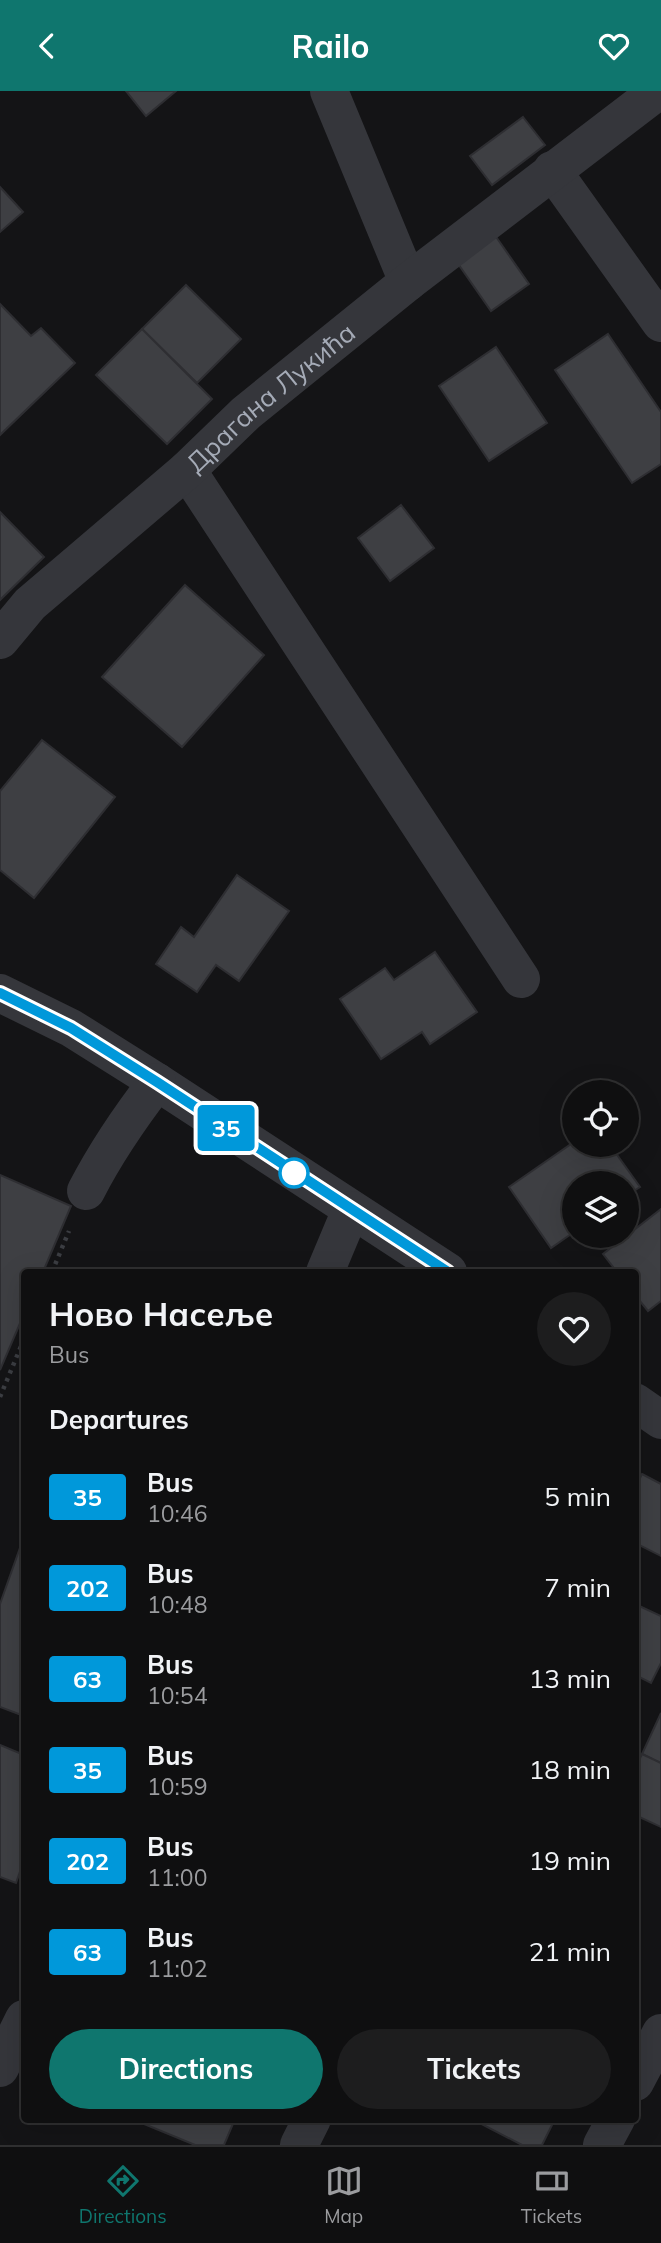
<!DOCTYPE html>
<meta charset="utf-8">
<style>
body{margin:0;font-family:Mulish,sans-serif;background:#1d1d1e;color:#f1f3f6;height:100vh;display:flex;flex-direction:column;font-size:26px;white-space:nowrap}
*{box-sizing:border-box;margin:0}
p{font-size:23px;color:#9b9c9f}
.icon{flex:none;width:38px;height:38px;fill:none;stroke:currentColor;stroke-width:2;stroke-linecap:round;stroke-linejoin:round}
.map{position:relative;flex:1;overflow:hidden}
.side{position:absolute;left:21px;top:1178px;width:618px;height:854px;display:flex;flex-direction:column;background:#0f0f10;border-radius:7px;box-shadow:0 7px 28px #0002,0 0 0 2px #2f2f30}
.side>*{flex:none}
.badge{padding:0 14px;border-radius:5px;font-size:24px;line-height:46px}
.fabs{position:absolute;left:562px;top:989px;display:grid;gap:14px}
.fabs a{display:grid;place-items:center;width:77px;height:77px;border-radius:50%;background:#0f0f10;box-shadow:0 7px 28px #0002,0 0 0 2px #2f2f30;font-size:35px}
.map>.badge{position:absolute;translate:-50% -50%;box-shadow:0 0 0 4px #fff}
h2{padding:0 28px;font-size:26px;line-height:63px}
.round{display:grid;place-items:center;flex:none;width:74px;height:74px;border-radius:37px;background:#1d1d1e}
.summary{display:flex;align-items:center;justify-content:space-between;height:119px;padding:0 28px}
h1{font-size:33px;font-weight:700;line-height:52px}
.button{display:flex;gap:14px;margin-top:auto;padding:14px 28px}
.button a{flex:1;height:80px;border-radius:42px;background:#0f766e;color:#fff;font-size:28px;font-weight:700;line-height:80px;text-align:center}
.button a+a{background:#1d1d1e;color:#f1f3f6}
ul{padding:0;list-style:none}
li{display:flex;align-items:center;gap:21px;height:91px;padding:0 28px}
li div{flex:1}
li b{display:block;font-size:26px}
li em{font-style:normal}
li .badge{min-width:77px;font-weight:700;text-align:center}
header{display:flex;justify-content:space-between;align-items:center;height:91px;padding:0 28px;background:#0f766e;color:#fff;font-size:32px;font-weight:700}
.dock{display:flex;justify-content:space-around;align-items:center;height:98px;border-top:2px solid #2f2f30;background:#0f0f10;font-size:19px;color:#9b9c9f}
.dock a{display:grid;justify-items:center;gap:4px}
.dock .on{color:#0f766e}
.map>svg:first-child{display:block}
</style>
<header><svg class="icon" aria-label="back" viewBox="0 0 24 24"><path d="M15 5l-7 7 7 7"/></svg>Railo<svg class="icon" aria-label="heart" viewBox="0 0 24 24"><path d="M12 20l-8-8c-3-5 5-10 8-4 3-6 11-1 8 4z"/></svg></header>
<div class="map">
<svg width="661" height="2054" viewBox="0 0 661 2054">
<rect width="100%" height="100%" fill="#141416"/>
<g fill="#3e3f43" stroke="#2e2e32" stroke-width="2">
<path d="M 126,0 L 176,0 L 146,25 Z"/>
<path d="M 523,26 L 545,54 L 492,94 L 470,65 Z"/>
<path d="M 0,96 L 23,121 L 0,141 Z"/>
<path d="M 492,140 L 529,193 L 491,220 L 454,167 Z"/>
<path d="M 186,194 L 241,248 L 197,292 L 142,238 Z"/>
<path d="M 0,213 L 31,245 L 41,237 L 75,272 L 0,344 Z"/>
<path d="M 142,238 L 212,308 L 167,353 L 96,284 Z"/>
<path d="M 608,243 L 661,321 L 661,373 L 632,392 L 555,279 Z"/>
<path d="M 496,256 L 547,332 L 489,370 L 439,295 Z"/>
<path d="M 401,414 L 434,457 L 390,490 L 358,447 Z"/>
<path d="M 0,421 L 44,466 L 0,509 Z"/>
<path d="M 185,494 L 264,564 L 182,656 L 102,586 Z"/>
<path d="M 42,649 L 115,706 L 34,807 L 0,779 L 0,700 Z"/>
<path d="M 237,784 L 289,820 L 239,890 L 216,874 L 197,901 L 156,873 L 181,836 L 194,846 Z"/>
<path d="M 435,861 L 477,921 L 430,953 L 422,941 L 381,968 L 340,908 L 385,877 L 394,889 Z"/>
<path d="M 574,1051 L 574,1054 L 610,1054 L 640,1096 L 626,1105 L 626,1092 L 574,1092 L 574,1141 L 551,1157 L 509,1096 Z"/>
<path d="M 0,1084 L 71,1115 L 43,1181 L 24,1181 L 24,1223 L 0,1279 Z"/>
<path d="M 661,1118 L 661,1210 L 648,1220 L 635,1204 L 635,1181 L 617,1181 L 603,1163 Z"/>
<path d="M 642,1383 L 661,1393 L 661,1465 L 635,1452 L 635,1397 Z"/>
<path d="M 21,1454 L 24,1455 L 24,1625 L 0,1616 L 0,1513 Z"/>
<path d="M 635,1513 L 661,1525 L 661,1572 L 651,1592 L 635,1584 Z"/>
<path d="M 661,1622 L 661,1672 L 642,1663 Z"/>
<path d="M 0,1654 L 24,1664 L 24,1769 L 16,1792 L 0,1786 Z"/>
<path d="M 642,1663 L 661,1672 L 661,1736 L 635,1724 L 635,1678 Z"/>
<path d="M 132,2028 L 235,2028 L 224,2054 L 195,2054 Z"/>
<path d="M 472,2028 L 555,2028 L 542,2054 L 522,2054 Z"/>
</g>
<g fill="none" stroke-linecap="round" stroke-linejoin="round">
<g stroke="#3b3d42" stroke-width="4.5" stroke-dasharray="3.5 5" stroke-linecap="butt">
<path d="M 52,1181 L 69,1140"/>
<path d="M 0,1306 L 24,1248"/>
</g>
<g stroke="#35363b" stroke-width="38">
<path d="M 329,0 L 408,191"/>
<path d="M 552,79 L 661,232"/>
<path d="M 187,379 L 521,888"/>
<path id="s1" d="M 0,549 L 30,513 L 187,379 L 246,322 L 408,191 L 658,0"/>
<path d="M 0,902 L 71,937 L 157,991 L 448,1181"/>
<path d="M 86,1100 C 106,1061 130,1026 157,991"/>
<path d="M 325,1181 L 351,1119"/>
<path d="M 635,1311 L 661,1329"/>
<path d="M 0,1977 L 24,1928"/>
<path d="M 635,1991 L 661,1942"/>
<path d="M 299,2054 L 312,2028"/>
<path d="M 602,2054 L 616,2028"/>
</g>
</g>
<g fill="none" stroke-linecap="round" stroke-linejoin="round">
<defs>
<path id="line" d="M 0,902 L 71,937 L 157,991 L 448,1181"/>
</defs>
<use href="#line" stroke="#fff" stroke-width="16"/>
<use href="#line" stroke="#0098da" stroke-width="10"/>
</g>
<circle fill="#fff" stroke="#0098da" stroke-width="3.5" cx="294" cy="1082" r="14"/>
<g text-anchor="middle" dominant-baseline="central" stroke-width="6" stroke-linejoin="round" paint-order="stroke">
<g font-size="26" fill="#a5abb7" stroke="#0f0f11">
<text stroke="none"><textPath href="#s1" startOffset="364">Драгана Лукића</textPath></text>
</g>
</g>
</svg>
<div class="fabs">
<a><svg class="icon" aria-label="locate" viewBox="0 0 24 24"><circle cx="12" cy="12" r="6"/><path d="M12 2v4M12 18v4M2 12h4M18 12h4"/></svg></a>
<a><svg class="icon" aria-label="layers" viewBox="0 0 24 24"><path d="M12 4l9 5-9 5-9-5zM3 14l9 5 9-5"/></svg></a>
</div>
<b class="badge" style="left:226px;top:1037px;background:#0098da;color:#fff">35</b>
<section class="side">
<div class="summary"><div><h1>Ново Насеље</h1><p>Bus</p></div><a class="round"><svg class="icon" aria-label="heart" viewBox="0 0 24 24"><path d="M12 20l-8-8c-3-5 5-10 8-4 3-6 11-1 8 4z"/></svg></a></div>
<h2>Departures</h2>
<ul>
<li><span class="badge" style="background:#0098da;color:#fff">35</span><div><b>Bus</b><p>10:46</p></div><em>5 min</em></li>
<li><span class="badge" style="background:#0098da;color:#fff">202</span><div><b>Bus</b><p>10:48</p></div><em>7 min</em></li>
<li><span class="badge" style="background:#0098da;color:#fff">63</span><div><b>Bus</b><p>10:54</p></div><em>13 min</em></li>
<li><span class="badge" style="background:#0098da;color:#fff">35</span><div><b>Bus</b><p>10:59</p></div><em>18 min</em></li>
<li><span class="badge" style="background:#0098da;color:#fff">202</span><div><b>Bus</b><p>11:00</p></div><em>19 min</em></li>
<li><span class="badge" style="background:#0098da;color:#fff">63</span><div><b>Bus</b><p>11:02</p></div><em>21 min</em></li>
</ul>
<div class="button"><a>Directions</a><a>Tickets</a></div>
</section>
</div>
<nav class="dock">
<a class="on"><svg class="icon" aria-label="directions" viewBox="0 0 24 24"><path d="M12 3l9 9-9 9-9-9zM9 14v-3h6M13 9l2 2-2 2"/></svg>Directions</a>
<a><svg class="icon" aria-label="map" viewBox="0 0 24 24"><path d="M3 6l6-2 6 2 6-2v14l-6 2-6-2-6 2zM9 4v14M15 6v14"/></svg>Map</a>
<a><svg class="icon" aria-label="tickets" viewBox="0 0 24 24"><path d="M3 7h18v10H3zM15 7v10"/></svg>Tickets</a>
</nav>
